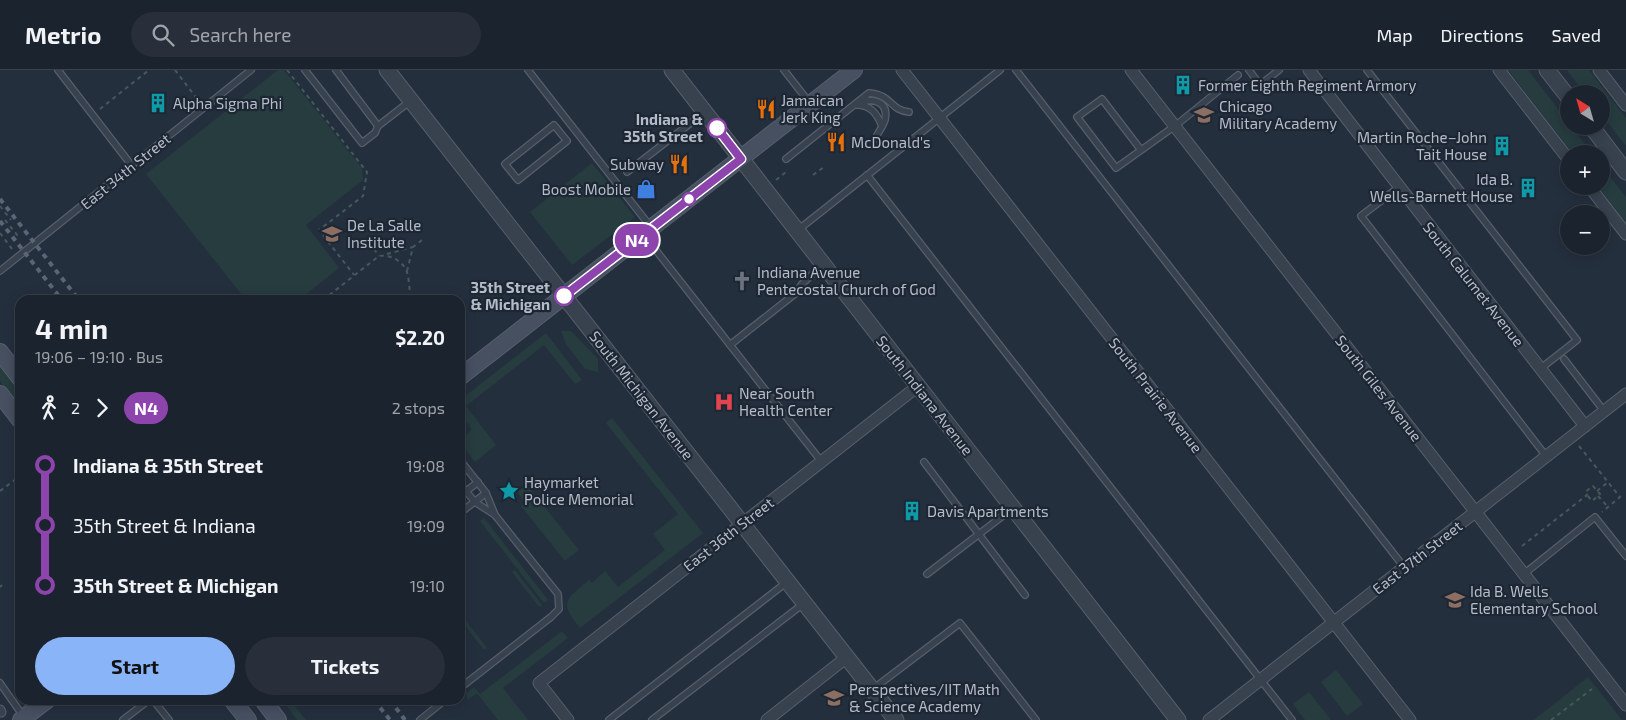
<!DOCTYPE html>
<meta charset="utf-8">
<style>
body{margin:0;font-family:"Exo 2",sans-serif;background:#282f3a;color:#f1f3f6;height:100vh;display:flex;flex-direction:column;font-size:19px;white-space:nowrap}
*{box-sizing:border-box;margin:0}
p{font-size:16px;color:#a0a4aa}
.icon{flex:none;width:28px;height:28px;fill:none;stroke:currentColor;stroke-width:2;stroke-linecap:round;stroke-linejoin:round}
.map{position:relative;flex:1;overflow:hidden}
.side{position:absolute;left:15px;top:225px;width:450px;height:410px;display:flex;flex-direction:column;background:#1b232e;border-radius:15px;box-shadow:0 2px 12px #0003,0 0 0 1px #39404a}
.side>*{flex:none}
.badge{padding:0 10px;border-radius:16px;font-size:18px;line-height:32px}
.needle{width:32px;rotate:323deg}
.buttons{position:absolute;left:1560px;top:15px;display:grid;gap:10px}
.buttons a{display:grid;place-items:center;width:50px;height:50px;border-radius:50%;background:#1b232e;box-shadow:0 2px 12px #0003,0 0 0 1px #39404a;font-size:25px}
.map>.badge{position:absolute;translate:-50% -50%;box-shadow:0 0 0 2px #fff}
.legs{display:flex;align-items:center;gap:8px;height:55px;padding:0 20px;font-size:16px}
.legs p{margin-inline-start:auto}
.head{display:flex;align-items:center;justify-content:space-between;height:85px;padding:0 20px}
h1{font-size:28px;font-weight:700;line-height:38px}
.primary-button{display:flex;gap:10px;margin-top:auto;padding:10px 20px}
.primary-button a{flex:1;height:58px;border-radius:30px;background:#8ab4f8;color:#111;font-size:20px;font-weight:700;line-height:58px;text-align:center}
.primary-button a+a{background:#282f3a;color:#f1f3f6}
ul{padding:0 20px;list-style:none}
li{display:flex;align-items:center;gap:18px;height:60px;font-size:19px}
li i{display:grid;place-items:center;width:8px;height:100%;margin:0 6px;background:currentColor}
li i::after{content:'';width:12px;height:12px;margin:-6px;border:4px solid;border-radius:50%;background:#1b232e}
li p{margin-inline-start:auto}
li:first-child i{background:linear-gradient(#0000 50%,currentColor 0)}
li:last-child i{background:linear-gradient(currentColor 50%,#0000 0)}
header{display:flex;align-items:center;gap:30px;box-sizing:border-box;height:70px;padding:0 25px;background:#1b232e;border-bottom:1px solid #39404a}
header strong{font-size:24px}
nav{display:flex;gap:28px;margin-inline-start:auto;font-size:18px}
.search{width:350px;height:45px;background:#282f3a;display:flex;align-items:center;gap:12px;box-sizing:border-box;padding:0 18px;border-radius:28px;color:#a0a4aa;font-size:19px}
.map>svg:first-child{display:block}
</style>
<header>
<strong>Metrio</strong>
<div class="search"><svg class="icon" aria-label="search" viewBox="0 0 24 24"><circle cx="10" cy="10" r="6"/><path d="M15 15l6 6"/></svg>Search here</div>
<nav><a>Map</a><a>Directions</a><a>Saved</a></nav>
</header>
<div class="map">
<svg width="1626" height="650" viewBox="0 0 1626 650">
<rect width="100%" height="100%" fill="#242f3e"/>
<g fill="#263c3f">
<path d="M 278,0 L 284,0 L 362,98 L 363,110 L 306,155 L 339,198 L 299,230 L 246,230 L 146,104 Z"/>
<path d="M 1508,0 L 1528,0 L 1569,53 L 1569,56 L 1571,56 L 1593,84 L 1573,84 Z"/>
<path d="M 1567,0 L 1589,0 L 1626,48 L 1626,76 L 1601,44 L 1601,24 L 1585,24 Z"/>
<path d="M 592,93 L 635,147 L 572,195 L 530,142 Z"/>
<path d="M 1601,95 L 1626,127 L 1626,153 L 1598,116 L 1601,116 Z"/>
<path d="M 561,261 L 571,261 L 598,289 L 598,302 L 585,299 L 566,274 Z"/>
<path d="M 546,263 L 582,310 L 575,314 L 544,275 L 466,336 L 496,375 L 475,392 L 460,372 L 460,364 L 466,365 L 471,360 L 469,354 L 464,352 L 460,356 L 460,330 Z"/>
<path d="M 0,292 L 20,318 L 20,337 L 0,311 Z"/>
<path d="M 612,348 L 703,463 L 580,558 C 559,532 565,530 589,510 L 592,513 L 605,501 L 618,517 L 665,480 L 653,464 L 678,444 L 606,353 Z"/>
<path d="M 527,415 L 579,480 L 565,491 L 521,436 L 525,433 L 517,422 Z"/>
<path d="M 484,448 L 548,530 L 544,533 L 480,451 Z"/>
<path d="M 515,500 L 542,535 L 539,537 L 512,502 Z"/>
<path d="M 460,543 L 487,578 L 484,580 L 460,549 Z"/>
<path d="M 562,561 L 568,568 L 503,618 L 528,650 L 498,650 L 477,623 L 468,630 L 466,623 L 474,617 L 480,624 Z"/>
<path d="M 1336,600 L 1363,634 L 1347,646 L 1321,612 Z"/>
<path d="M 1588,607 L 1622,650 L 1534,650 Z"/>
<path d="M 1309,622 L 1331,650 L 1305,650 L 1293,634 Z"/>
<path d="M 283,630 L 303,630 L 295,636 L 306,650 L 297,650 Z"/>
</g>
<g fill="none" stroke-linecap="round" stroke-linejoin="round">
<defs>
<g id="service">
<path d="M 58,0 L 132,96"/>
<path d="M 305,0 L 362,73 L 375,63 L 378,56 L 409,32"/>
<path d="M 336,0 L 378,56"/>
<path d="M 528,0 L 650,156"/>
<path d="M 784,0 L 809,32"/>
<path d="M 1016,0 L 1404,497"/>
<path d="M 1249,0 L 1260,15 L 1279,0"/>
<path d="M 1367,0 L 1577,270 L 1540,299"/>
<path d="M 858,34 C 872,27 889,31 885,50 C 883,56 878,63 875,69"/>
<path d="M 857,35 C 871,35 877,44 882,56"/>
<path d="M 554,55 L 567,71 L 518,110 L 505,94 Z"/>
<path d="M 1141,80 L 1102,29 L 1077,47 L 1116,98 L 1175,56 L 1238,5"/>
<path d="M 786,89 L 869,23 C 893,25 889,40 909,42"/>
<path d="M 627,102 L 705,42"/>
<path d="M 867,105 L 1292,650"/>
<path d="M 1399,117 L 1361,146 L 1546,386"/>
<path d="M 798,160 L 1000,0"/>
<path d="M 644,165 L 821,391"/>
<path d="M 0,201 L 251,0"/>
<path d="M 730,275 L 796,223 L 802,214 L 822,195"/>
<path d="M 1564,289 L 1604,341"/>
<path d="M 460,390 L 486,423 L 495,445"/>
<path d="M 924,392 L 1025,525"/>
<path d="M 460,414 L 475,432 L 495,445 L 558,524 L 559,539 L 551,547 L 460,618"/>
<path d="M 460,426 L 478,412"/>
<path d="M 460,443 L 486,423"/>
<path d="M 927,504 L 1013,438"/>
<path d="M 1524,504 L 1595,447 L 1626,486"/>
<path d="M 0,613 L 23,646"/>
<path d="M 873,619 L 960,553 L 1036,650"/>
<path d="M 153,630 L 169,650"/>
<path d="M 123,650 L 149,630"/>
<path d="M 420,650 L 445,630"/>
<path d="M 609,650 L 787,512"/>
<path d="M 652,650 L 803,534"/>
</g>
<path id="pedestrian" d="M 0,640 L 1,642"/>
<g id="minor">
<path d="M 902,0 L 1410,650"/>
<path d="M 1131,0 L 1626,635"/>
<path d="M 1309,0 L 1585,356"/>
<path d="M 1499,0 L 1569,90"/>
<path d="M 1599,0 L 1626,35"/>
<path d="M 1589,116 L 1626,164"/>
<path d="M 568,650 L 539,613 L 918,316"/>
<path d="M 767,650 L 847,587"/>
<path d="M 1209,650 L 1626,324"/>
</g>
<g id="tertiary">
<path d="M 387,0 L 896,650"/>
<path d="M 672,0 L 1178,650"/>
<path d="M 1547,0 L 1569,28"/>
<path d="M 1591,56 L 1626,102"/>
</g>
<g id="secondary">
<path d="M 0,282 L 20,308"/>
<path d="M 460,307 L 854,0"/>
<path d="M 0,324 L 20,350"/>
<path d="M 232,630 L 248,650"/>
<path d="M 263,630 L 278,650"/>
<path d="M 21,650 L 47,630"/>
</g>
</defs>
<use href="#service" stroke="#565f6c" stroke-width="8"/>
<use href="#pedestrian" stroke="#565f6c" stroke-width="11"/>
<use href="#minor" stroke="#565f6c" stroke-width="13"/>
<use href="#tertiary" stroke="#565f6c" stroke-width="17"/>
<use href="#secondary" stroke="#565f6c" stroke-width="18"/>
<g stroke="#44595c" stroke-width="2" stroke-dasharray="4 4" stroke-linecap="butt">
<path d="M 175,0 L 198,30"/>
<path d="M 287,0 L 367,102 L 363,126 L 319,160 L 354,205"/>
<path d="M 100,39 L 149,0"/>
<path d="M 813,105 L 824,97 L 823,95"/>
<path d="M 776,110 L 787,101"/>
<path d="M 0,136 L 11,150"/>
<path d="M 5,150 L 18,166"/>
<path d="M 0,163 L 12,179"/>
<path d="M 374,179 L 379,186"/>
<path d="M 387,184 L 413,177"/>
<path d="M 407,201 L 413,177 L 422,170"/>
<path d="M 323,230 L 379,186 C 390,184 403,191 407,202 C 409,208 409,216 410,223"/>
<path d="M 1579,376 L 1620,427 L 1602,442"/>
<path d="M 0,421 L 20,406"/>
<path d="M 1597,421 L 1608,412"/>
<path d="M 1598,426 L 1608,437"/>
<path d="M 1522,476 L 1587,425 L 1585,422 L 1593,416 L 1600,424 L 1592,431 L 1587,425"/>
<path d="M 0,517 L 2,515"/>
<path d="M 1551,650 L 1592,619"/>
</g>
<use href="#service" stroke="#38414e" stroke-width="5.5"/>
<use href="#pedestrian" stroke="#38414e" stroke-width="9"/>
<use href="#minor" stroke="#38414e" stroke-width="11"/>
<use href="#tertiary" stroke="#38414e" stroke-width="15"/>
<use href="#secondary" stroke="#465061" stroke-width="16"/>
<g stroke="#5a6575" stroke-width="4" stroke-dasharray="5 5" stroke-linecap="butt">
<path d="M 0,129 L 79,230"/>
<path d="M 0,151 L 62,230"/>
<path d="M 374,630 L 390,650"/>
<path d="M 390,630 L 405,650"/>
</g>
</g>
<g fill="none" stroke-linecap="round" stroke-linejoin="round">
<defs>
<path id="line-1" d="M 564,226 L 741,89 L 717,58"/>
</defs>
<use href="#line-1" stroke="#fff" stroke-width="11"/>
<use href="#line-1" stroke="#8e44ad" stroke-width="8"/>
</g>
<defs>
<symbol id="building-bare" viewBox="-9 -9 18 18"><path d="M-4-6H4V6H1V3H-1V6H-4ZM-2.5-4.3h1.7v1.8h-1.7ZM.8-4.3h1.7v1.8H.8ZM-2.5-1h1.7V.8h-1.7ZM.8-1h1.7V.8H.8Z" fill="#0f9aa8" stroke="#1d2633" stroke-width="2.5" paint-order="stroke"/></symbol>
<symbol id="restaurant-bare" viewBox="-9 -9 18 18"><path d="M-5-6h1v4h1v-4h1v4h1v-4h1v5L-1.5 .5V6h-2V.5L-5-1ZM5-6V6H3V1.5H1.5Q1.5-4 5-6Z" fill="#e8710a" stroke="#1d2633" stroke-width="2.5" paint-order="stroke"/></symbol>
<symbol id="school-bare" viewBox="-9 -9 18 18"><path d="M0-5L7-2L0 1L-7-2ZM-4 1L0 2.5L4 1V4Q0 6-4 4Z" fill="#8d6e63" stroke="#1d2633" stroke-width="2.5" paint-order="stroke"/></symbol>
<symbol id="shop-bare" viewBox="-9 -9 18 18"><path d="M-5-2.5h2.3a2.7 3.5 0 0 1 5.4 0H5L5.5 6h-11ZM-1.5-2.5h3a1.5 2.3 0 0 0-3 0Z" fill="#3f7fe0" stroke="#1d2633" stroke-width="2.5" paint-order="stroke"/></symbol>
<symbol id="church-bare" viewBox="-9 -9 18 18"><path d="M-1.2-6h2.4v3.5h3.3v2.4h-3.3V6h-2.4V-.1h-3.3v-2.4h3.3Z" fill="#6b7280" stroke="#1d2633" stroke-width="2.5" paint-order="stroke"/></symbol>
<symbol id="hospital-bare" viewBox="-9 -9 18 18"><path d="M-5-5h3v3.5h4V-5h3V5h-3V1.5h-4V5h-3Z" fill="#e0444e" stroke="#1d2633" stroke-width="2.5" paint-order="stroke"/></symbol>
<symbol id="sight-bare" viewBox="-9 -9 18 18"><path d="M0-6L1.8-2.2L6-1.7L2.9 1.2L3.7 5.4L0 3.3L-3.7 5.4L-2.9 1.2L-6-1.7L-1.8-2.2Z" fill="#0f9aa8" stroke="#1d2633" stroke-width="2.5" paint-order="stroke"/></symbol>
</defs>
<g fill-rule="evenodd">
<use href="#building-bare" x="1169" y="1" width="28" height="28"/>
<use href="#building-bare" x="144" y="19" width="28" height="28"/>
<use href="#restaurant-bare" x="752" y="25" width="28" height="28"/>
<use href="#school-bare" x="1190" y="31" width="28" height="28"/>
<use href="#restaurant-bare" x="822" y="58" width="28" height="28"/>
<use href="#building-bare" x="1488" y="62" width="28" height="28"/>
<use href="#restaurant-bare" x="665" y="80" width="28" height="28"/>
<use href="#building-bare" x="1514" y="104" width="28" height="28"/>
<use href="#shop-bare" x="632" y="105" width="28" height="28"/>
<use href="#school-bare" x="318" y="150" width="28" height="28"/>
<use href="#church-bare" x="728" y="197" width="28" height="28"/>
<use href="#hospital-bare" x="710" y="318" width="28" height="28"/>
<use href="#sight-bare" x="495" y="407" width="28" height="28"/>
<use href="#building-bare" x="898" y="427" width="28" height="28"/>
<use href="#school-bare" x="1441" y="516" width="28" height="28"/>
<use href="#school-bare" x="820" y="614" width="28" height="28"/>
</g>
<g fill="#fff" stroke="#8e44ad" stroke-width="2.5">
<circle cx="717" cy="58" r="9"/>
<circle cx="689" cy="129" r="6"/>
<circle cx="564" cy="226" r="9"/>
</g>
<g text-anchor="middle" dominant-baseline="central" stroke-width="4.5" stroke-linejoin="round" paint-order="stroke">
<g font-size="15" fill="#b4bcc9" stroke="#1d2633" text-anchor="start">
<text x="1198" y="15">Former Eighth Regiment Armory</text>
<text x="781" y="30">Jamaican<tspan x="781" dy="17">Jerk King</tspan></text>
<text x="173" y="33">Alpha Sigma Phi</text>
<text x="1219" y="36">Chicago<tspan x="1219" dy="17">Military Academy</tspan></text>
<text x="1487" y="67" text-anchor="end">Martin Roche–John<tspan x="1487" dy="17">Tait House</tspan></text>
<text x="851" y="72">McDonald's</text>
<text x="664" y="94" text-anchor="end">Subway</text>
<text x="1513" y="109" text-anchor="end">Ida B.<tspan x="1513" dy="17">Wells-Barnett House</tspan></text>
<text x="631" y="119" text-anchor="end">Boost Mobile</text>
<text x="347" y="155">De La Salle<tspan x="347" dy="17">Institute</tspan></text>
<text x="757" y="202">Indiana Avenue<tspan x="757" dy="17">Pentecostal Church of God</tspan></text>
<text x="739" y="323">Near South<tspan x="739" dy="17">Health Center</tspan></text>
<text x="524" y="412">Haymarket<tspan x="524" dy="17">Police Memorial</tspan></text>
<text x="927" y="441">Davis Apartments</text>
<text x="1470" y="521">Ida B. Wells<tspan x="1470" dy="17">Elementary School</tspan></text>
<text x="849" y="619">Perspectives/IIT Math<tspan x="849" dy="17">&amp; Science Academy</tspan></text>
</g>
<g font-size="15" font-weight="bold" fill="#b4bcc9" stroke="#1d2633" text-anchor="end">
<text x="703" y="49">Indiana &amp;<tspan x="703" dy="17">35th Street</tspan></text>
<text x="550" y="217">35th Street<tspan x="550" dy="17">&amp; Michigan</tspan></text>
</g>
<g font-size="15" fill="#b4bcc9" stroke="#1d2633">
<text transform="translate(125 101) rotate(-39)">East 34th Street</text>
<text transform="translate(1474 214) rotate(52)">South Calumet Avenue</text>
<text transform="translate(1379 318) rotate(52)">South Giles Avenue</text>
<text transform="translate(642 325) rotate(52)">South Michigan Avenue</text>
<text transform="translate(925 325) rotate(52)">South Indiana Avenue</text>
<text transform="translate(1156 325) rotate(52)">South Prairie Avenue</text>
<text transform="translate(728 464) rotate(-38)">East 36th Street</text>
<text transform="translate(1417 487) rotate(-38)">East 37th Street</text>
</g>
</g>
</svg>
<div class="buttons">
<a><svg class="needle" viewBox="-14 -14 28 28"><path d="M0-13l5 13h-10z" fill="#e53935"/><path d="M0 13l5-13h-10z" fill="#a0a4aa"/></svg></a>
<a>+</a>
<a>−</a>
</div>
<b class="badge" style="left:637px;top:170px;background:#8e44ad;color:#fff">N4</b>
<section class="side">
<div class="head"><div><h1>4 min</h1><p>19:06 – 19:10 · Bus</p></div><b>$2.20</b></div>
<div class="legs"><svg class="icon" aria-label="walk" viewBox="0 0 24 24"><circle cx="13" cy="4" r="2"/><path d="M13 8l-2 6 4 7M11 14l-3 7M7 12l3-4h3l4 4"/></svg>2<svg class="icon" aria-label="forward" viewBox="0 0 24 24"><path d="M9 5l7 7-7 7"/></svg><b class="badge" style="background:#8e44ad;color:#fff">N4</b><p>2 stops</p></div>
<ul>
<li><i style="color:#8e44ad"></i><b>Indiana &amp; 35th Street</b><p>19:08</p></li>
<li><i style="color:#8e44ad"></i><span>35th Street &amp; Indiana</span><p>19:09</p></li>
<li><i style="color:#8e44ad"></i><b>35th Street &amp; Michigan</b><p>19:10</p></li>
</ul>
<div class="primary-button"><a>Start</a><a>Tickets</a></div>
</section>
</div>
